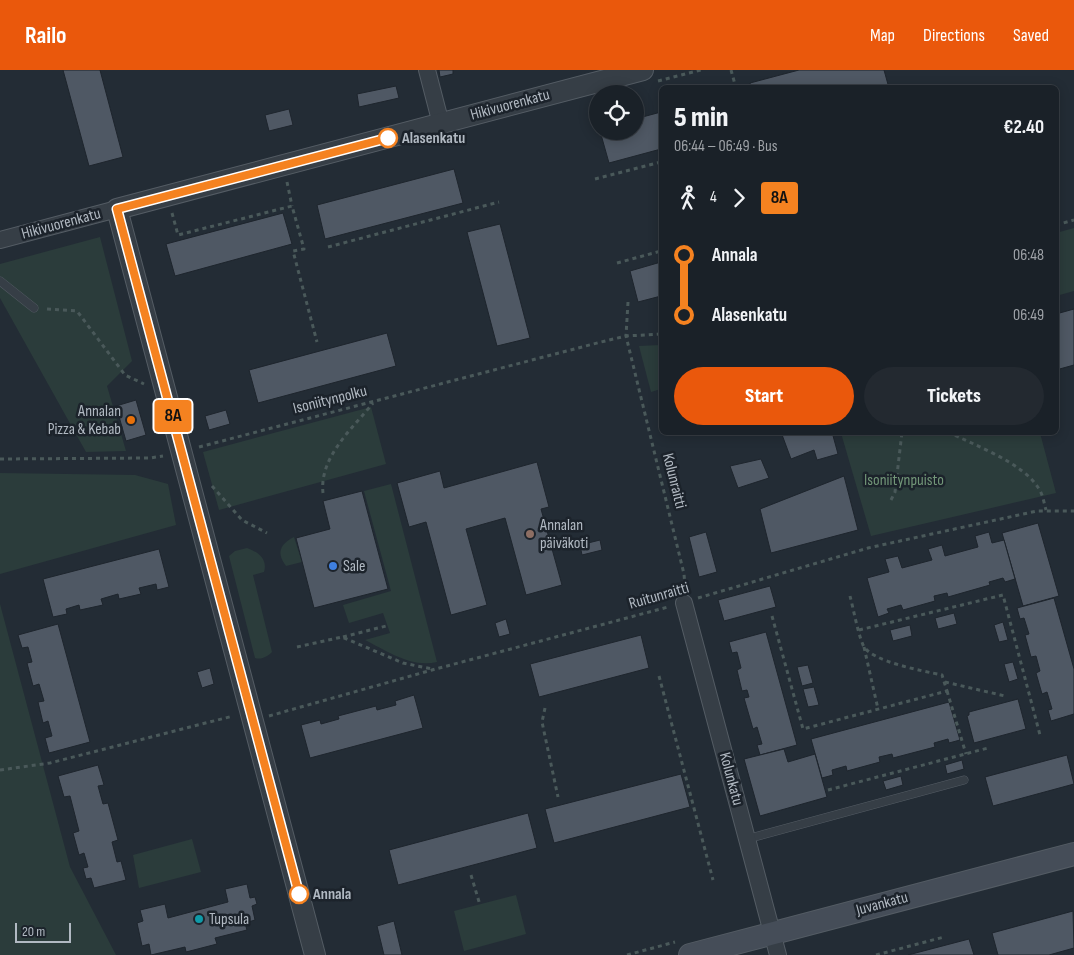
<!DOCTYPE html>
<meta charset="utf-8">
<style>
body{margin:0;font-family:"Sofia Sans Condensed",sans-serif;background:#232930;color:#f1f3f6;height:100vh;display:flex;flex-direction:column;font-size:19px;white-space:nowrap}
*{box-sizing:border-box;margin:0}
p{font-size:16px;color:#9fa3a8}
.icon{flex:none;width:28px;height:28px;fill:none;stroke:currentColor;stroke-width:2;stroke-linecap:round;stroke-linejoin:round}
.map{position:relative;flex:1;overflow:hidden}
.panel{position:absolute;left:659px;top:15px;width:400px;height:350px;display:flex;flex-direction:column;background:#1a2128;border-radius:8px;box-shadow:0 2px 12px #0003,0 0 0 1px #383e45}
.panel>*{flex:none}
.badge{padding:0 10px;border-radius:4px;font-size:18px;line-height:32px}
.buttons{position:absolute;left:589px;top:15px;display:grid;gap:10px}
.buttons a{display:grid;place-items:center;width:55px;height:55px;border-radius:50%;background:#1a2128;box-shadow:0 2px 12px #0003,0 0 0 1px #383e45;font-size:25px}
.scale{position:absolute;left:15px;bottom:12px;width:56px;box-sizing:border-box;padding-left:5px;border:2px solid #b1b9c2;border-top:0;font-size:14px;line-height:18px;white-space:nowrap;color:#b1b9c2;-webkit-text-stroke:4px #1c232b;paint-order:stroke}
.map>.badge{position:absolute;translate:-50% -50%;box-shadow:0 0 0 2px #fff}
.legs{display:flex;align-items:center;gap:8px;height:55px;padding:0 15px;font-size:16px}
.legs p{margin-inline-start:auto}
.summary{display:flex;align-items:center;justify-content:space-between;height:85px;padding:0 15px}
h1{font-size:28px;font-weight:800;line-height:38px}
.primary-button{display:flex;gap:10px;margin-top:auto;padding:10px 15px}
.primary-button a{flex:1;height:58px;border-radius:30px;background:#ea580c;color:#fff;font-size:20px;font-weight:800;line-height:58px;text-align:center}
.primary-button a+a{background:#232930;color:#f1f3f6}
ul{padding:0 15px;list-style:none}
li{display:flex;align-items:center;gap:18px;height:60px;font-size:19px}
li i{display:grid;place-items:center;width:8px;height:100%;margin:0 6px;background:currentColor}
li i::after{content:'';width:12px;height:12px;margin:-6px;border:4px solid;border-radius:50%;background:#1a2128}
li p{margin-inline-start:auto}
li:first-child i{background:linear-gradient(#0000 50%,currentColor 0)}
li:last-child i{background:linear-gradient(currentColor 50%,#0000 0)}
header{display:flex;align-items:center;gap:30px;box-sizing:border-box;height:70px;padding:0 25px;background:#ea580c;color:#fff}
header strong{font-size:24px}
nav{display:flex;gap:28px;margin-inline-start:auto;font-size:18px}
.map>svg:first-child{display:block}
</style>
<header>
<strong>Railo</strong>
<nav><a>Map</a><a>Directions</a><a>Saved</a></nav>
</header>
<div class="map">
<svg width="1074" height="885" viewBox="0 0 1074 885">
<rect width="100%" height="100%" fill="#232c35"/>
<g fill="#2b3c3b">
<path d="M 1074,158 L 1074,221 L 1056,226 L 1056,163 Z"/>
<path d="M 100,167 L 132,291 L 107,316 L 126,381 L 86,382 L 0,228 L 0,194 Z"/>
<path d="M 661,275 L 661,319 L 651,322 L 639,276 Z"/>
<path d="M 371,337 L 386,394 L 219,440 L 203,382 Z"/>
<path d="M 841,363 L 1040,363 L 1056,423 L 871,466 Z"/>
<path d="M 0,403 L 135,405 L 168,414 L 176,455 L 0,504 Z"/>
<path d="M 391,414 L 437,592 C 411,598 387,581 365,570 L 390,563 L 383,543 L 349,553 L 343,535 L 391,521 L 364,421 Z"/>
<path d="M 294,467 L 302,492 L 286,496 C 276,483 280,474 294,467 Z"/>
<path d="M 247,478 C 258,482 268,489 264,502 L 253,505 L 272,582 C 268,586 262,590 255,588 L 229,486 L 235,481 Z"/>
<path d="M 0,534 L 70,797 L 116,885 L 0,885 Z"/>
<path d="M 192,769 L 201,802 L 139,818 L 133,785 Z"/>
<path d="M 516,825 L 526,864 L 464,881 L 454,841 Z"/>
</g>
<g fill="#4f5864" stroke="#1e252d">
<path d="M 63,0 L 100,0 L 123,87 L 89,96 Z"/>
<path d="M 439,0 L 453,0 L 453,4 L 440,7 Z"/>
<path d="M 799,0 L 884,0 L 889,18 L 751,18 L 750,13 Z"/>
<path d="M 396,16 L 399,28 L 359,37 L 357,24 Z"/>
<path d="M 289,39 L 293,55 L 269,61 L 265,45 Z"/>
<path d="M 661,42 L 661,79 L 609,93 L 600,61 L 635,61 L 635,49 Z"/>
<path d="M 454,99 L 463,133 L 325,169 L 317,135 Z"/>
<path d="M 283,143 L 292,174 L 175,206 L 166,174 Z"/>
<path d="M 500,154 L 530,268 L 497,276 L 467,162 Z"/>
<path d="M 661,192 L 661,226 L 638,232 L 630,201 Z"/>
<path d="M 1074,239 L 1074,295 L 1056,300 L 1056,244 Z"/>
<path d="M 387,263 L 396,296 L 258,333 L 249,300 Z"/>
<path d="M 136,330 L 146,365 L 126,371 L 116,336 Z"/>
<path d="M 226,340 L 230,354 L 209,360 L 205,346 Z"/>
<path d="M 781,362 L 832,362 L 838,384 L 817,390 L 814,380 L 791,389 Z"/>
<path d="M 761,389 L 769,408 L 738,418 L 730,396 Z"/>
<path d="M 537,392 L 549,437 L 541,439 L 562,515 L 526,525 L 505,448 L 466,459 L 487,535 L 451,545 L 426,452 L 409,457 L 397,413 L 440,401 L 444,418 Z"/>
<path d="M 844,406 L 858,460 L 771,483 L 760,439 Z"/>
<path d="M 362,421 L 388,519 L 314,538 L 296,468 L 330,459 L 323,431 Z"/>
<path d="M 1038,453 L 1059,526 L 1023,536 L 1002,463 Z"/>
<path d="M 706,462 L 717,502 L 699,507 L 689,467 Z"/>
<path d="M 989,462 L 992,473 L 1004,470 L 1015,509 L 1005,512 L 1003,508 L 989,512 L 990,515 L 948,527 L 947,523 L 934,526 L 935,531 L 903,540 L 901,535 L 887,539 L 889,543 L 878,547 L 867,508 L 889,502 L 885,489 L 898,486 L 902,498 L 932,490 L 928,479 L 942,475 L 945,486 L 978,477 L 975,466 Z"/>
<path d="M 600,470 L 602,480 L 582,485 L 580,475 Z"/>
<path d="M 159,479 L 169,517 L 157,520 L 156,514 L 139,518 L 141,524 L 119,529 L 118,524 L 101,529 L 103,535 L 80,540 L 79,535 L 66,539 L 67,544 L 53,547 L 43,509 Z"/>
<path d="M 770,516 L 776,537 L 724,551 L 718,530 Z"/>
<path d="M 1054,528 L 1074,599 L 1074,644 L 1051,651 L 1048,640 L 1052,639 L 1047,622 L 1042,624 L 1036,603 L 1040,601 L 1036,586 L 1031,587 L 1025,565 L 1029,564 L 1024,548 L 1020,549 L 1017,538 Z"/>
<path d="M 954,543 L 957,554 L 938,559 L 935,548 Z"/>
<path d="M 506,549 L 510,564 L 499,567 L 495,553 Z"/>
<path d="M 1003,552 L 1008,570 L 999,572 L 994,555 Z"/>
<path d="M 58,554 L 90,672 L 49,683 L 45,668 L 52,666 L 48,651 L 43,653 L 38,632 L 44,631 L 39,614 L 33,616 L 27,593 L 32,592 L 28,577 L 22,578 L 18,565 Z"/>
<path d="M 910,555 L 912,566 L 893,571 L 890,560 Z"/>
<path d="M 766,562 L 797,675 L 760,685 L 757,675 L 762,674 L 757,657 L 753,659 L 744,628 L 749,627 L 747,620 L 742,621 L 737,600 L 741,598 L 737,582 L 732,583 L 729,572 Z"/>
<path d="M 641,565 L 649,598 L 539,627 L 530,594 Z"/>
<path d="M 1013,592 L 1018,609 L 1009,612 L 1004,594 Z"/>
<path d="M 808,595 L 813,613 L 802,616 L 797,597 Z"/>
<path d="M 210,598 L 214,614 L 202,618 L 197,602 Z"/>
<path d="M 814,617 L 819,635 L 808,637 L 803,619 Z"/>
<path d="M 414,625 L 423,658 L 310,688 L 301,655 L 320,650 L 321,654 L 339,649 L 338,646 L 376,636 L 377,640 L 396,635 L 395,631 Z"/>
<path d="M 1018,629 L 1026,659 L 974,673 L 967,646 L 969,645 L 969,642 Z"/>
<path d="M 949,632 L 960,670 L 949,673 L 948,669 L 934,673 L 935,677 L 893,688 L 892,684 L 879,687 L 880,692 L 847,701 L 846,696 L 832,700 L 833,705 L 822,708 L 811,669 Z"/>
<path d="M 784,679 L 788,692 L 815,684 L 827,727 L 760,746 L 744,689 Z"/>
<path d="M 1067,685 L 1074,714 L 993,736 L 985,707 Z"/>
<path d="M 962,690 L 964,699 L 947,704 L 945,695 Z"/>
<path d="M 98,695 L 104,715 L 98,716 L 103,734 L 108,733 L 118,770 L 112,772 L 117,792 L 121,791 L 126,810 L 94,818 L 91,808 L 86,809 L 83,798 L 88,797 L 84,783 L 79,785 L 73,763 L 79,761 L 70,726 L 64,727 L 58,706 Z"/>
<path d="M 681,704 L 690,737 L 554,773 L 545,739 Z"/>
<path d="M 901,706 L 903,715 L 886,720 L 883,711 Z"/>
<path d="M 528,743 L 537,778 L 398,815 L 389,780 Z"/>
<path d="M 247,814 L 250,828 L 255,827 L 257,834 L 252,836 L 255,850 L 245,853 L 247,860 L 215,868 L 217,874 L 186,882 L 185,877 L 151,885 L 149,874 L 142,876 L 137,853 L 143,851 L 140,840 L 165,834 L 168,848 L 228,832 L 225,819 Z"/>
<path d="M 1073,841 L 1074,878 L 1049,885 L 998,885 L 992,863 Z"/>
<path d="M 394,851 L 402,885 L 384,885 L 377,856 Z"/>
<path d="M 969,869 L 974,885 L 908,885 Z"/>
</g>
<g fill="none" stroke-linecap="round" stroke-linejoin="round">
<defs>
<g id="service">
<path d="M 0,211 L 34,238"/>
<path d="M 747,769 L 964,710"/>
</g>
<g id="minor">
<path d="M 427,0 L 441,54"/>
<path d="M 0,170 L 117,139"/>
<path d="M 684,533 L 778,885"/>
</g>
<path id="tertiary" d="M 315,885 L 117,139 L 643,0"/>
<path id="secondary" d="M 690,885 L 1074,784"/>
</defs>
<use href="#service" stroke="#545c64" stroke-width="9"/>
<use href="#minor" stroke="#545c64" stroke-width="18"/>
<use href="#tertiary" stroke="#545c64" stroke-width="22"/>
<use href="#secondary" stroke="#545c64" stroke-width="24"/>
<g stroke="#4a595a" stroke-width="3" stroke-dasharray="4 4" stroke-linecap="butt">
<path d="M 731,0 L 736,18"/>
<path d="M 658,11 L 701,0"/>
<path d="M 595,109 L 661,92"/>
<path d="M 287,112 L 292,136"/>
<path d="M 172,143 L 178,165 L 292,136 L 304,179 L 293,181 L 317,272"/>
<path d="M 1056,155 L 1074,150"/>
<path d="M 328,177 L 499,132"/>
<path d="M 617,193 L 661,181"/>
<path d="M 628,232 L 626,266 L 684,504 L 685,517"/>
<path d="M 47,239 L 77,241 L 125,305 L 144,314"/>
<path d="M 948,362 C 974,375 1024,393 1039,419 C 1043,425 1044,433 1046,440"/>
<path d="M 199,377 L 601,272 L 626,266 L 661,264"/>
<path d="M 0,389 L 150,388 L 163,386"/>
<path d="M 212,416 L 242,450 L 267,463"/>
<path d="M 323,423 C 319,387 353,358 373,333"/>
<path d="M 891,430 L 895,422 L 902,362"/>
<path d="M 698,528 L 868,478 L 1037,441 L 1074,441"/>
<path d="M 772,546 L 803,659 L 947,621 L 942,605 C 924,601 871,592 863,575 C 857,560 854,541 850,526"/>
<path d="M 859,560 L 1003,525 L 1040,665"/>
<path d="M 343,567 L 386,556"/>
<path d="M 297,577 L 342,567 L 403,593 L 432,599"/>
<path d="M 864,577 L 878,639"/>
<path d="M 659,606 L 713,810"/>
<path d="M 945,612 L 1005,626"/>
<path d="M 947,621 L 966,684"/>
<path d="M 545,638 L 542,652 L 558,727"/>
<path d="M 269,646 L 432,600 L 668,537"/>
<path d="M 0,700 L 50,693 L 233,646"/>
<path d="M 828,720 L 988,678"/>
<path d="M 471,805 L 480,835"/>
<path d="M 627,885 L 675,872"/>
<path d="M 876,885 L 944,867"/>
</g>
<use href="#service" stroke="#363e46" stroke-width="8"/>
<use href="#minor" stroke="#363e46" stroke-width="16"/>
<use href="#tertiary" stroke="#363e46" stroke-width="20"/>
<use href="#secondary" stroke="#454d58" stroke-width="22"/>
</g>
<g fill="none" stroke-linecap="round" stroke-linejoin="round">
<defs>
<path id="line-1" d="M 299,824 L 117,139 L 388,68"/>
</defs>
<use href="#line-1" stroke="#fff" stroke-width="11"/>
<use href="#line-1" stroke="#f58220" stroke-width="8"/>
</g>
<g fill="#fff" stroke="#f58220" stroke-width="2.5">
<circle cx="388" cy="68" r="9"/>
<circle cx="299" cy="824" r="9"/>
</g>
<circle fill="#e8710a" stroke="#1c232b" stroke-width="2" cx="131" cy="350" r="5"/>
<circle fill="#8d6e63" stroke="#1c232b" stroke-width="2" cx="530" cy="464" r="5"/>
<circle fill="#3f7fe0" stroke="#1c232b" stroke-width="2" cx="333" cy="496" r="5"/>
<circle fill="#0f9aa8" stroke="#1c232b" stroke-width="2" cx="199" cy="849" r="5"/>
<g text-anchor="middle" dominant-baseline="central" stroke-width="5" stroke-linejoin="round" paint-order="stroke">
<g font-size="16" fill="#b1b9c2" stroke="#1c232b">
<text transform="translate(510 35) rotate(-15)">Hikivuorenkatu</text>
<text transform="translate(61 154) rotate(-15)">Hikivuorenkatu</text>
<text transform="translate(330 330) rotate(-14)">Isoniitynpolku</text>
<text transform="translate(674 411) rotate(76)">Kolunraitti</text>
<text transform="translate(659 526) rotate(-16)">Ruitunraitti</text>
<text transform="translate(731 709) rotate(75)">Kolunkatu</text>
<text transform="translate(882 834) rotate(-15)">Juvankatu</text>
</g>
<g font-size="16" font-weight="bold" fill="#b1b9c2" stroke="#1c232b" text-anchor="start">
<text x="402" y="68">Alasenkatu</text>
<text x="313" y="824">Annala</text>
</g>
<g font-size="16" fill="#b1b9c2" stroke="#1c232b" text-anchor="start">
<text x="121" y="341" text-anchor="end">Annalan<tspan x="121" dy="18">Pizza &amp; Kebab</tspan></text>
<text x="540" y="455">Annalan<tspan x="540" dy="18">päiväkoti</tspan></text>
<text x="343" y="496">Sale</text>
<text x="209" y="849">Tupsula</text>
</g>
<g font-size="16" fill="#729678" stroke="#1c232b">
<text x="904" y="410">Isoniitynpuisto</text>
</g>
</g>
</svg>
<div class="buttons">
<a><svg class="icon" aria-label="locate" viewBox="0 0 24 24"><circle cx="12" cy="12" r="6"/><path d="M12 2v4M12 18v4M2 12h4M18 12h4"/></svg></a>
</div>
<div class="scale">20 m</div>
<b class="badge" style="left:173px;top:346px;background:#f58220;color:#111">8A</b>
<section class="panel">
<div class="summary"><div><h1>5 min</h1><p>06:44 – 06:49 · Bus</p></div><b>€2.40</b></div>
<div class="legs"><svg class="icon" aria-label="walk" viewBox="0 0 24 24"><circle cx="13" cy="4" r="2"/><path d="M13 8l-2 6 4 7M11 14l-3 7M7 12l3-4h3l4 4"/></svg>4<svg class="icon" aria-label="forward" viewBox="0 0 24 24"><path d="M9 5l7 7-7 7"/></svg><b class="badge" style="background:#f58220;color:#111">8A</b></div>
<ul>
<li><i style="color:#f58220"></i><b>Annala</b><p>06:48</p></li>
<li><i style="color:#f58220"></i><b>Alasenkatu</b><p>06:49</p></li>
</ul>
<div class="primary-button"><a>Start</a><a>Tickets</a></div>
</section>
</div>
